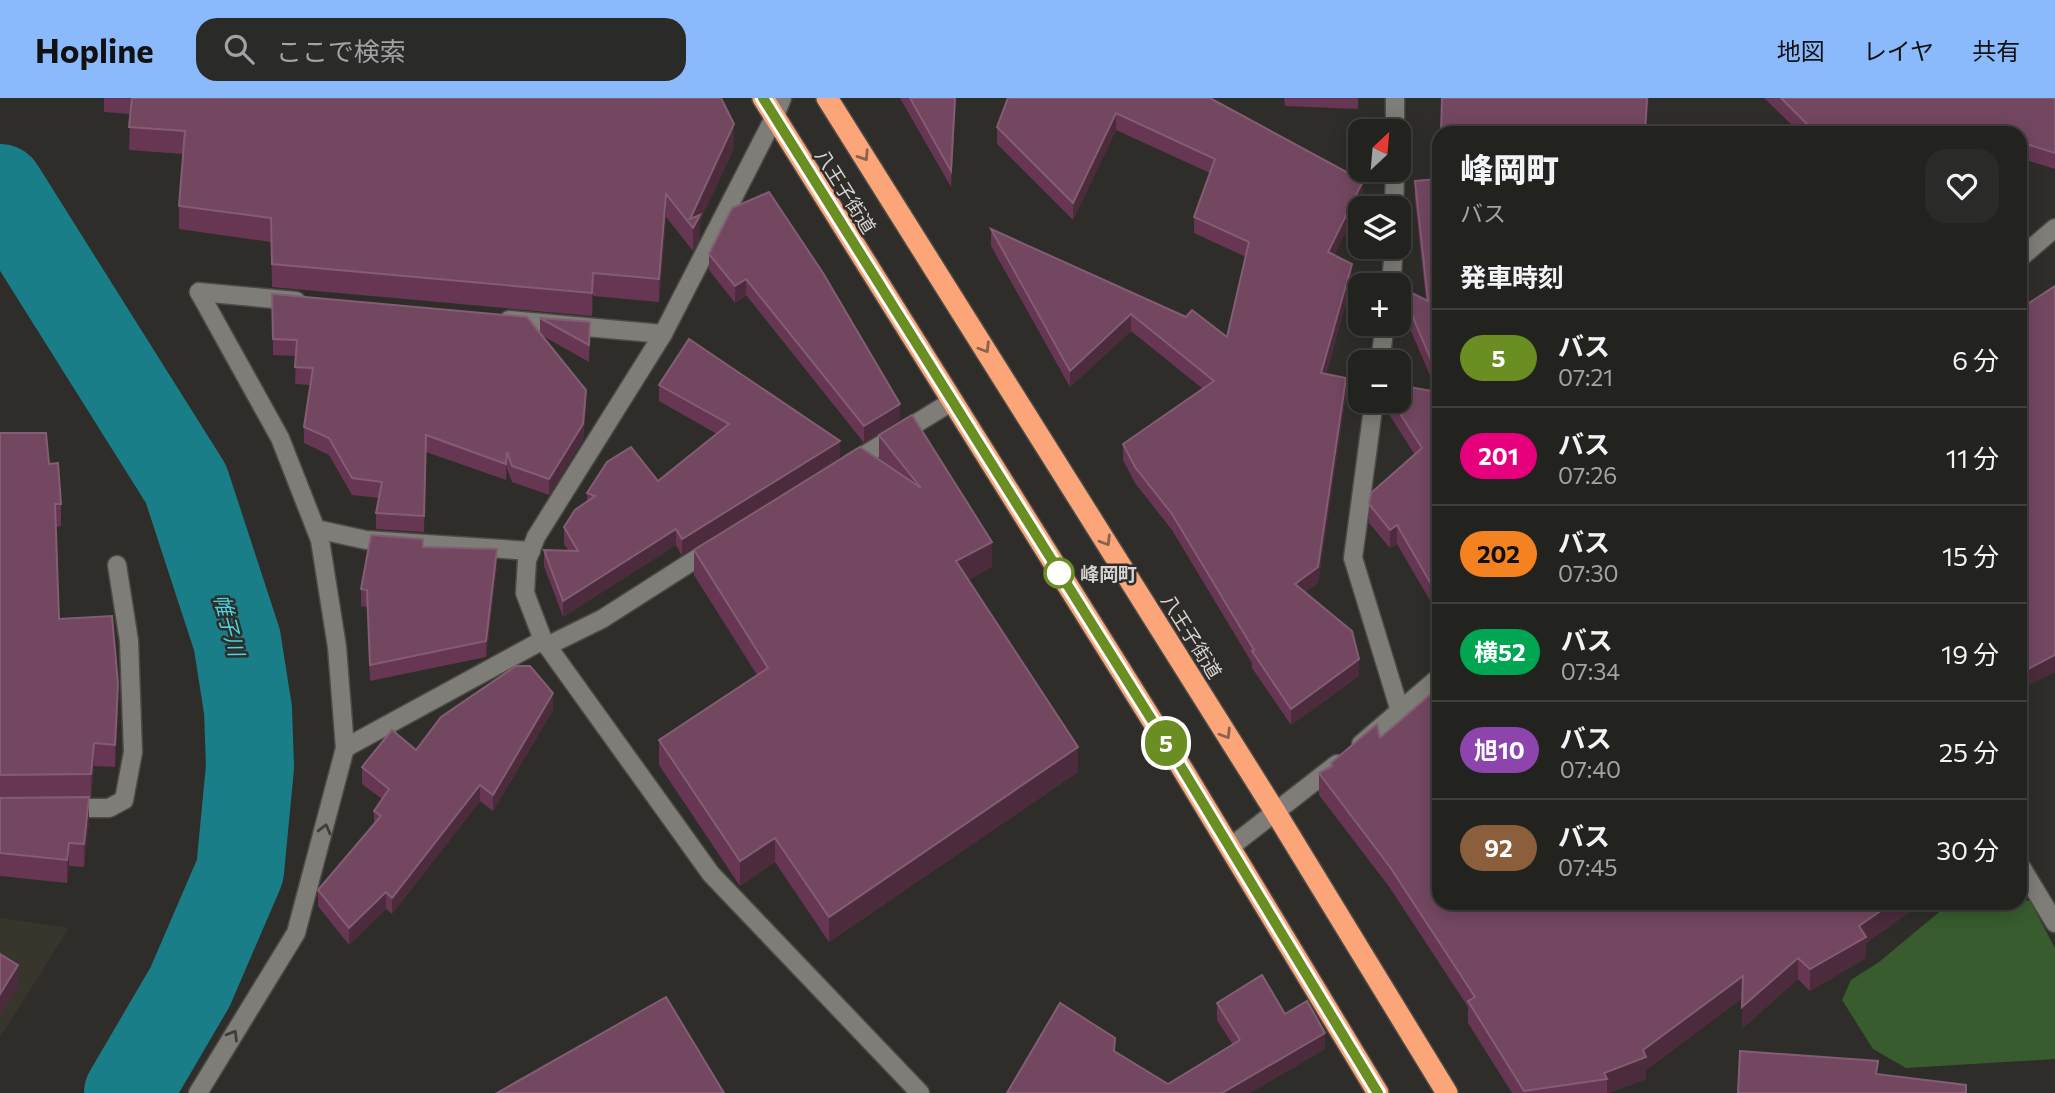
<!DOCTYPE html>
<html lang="ja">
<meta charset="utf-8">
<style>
body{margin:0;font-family:Commissioner,"Noto Sans JP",sans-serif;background:#2a2a28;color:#f1f3f6;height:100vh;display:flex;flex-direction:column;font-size:26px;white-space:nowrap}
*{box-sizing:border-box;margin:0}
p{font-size:23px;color:#a2a4a4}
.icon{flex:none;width:38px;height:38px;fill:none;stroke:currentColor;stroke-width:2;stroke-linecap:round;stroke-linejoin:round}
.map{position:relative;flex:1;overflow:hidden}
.sheet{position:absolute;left:1432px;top:28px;width:595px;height:784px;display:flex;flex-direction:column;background:#22221f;border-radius:21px;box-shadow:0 4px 18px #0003,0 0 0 2px #3f3f3d}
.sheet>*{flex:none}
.badge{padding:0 14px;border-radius:23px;font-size:24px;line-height:46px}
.needle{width:46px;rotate:26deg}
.controls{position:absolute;left:1348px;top:21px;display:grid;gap:14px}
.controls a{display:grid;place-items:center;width:63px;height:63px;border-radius:14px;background:#22221f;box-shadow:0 4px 18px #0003,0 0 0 2px #3f3f3d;font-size:35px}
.map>.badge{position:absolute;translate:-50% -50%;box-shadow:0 0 0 4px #fff}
h2{padding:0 28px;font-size:26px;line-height:63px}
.round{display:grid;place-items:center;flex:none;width:74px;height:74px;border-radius:21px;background:#2a2a28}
.overview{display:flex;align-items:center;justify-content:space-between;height:119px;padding:0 28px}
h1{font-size:33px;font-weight:800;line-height:52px}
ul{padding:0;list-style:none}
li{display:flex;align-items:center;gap:21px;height:98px;padding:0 28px;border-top:2px solid #3f3f3d}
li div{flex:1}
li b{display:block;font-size:26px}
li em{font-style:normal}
li .badge{min-width:77px;font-weight:700;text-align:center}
header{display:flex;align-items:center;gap:42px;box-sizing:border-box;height:98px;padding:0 35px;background:#8bbafc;color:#111}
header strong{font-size:33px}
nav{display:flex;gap:38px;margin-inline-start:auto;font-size:24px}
.search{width:490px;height:63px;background:#2a2a28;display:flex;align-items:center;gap:18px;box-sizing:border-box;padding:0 24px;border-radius:21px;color:#a2a4a4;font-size:26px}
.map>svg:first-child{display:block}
</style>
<header>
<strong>Hopline</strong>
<div class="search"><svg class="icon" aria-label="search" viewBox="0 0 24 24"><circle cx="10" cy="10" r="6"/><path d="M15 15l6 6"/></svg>ここで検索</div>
<nav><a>地図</a><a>レイヤ</a><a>共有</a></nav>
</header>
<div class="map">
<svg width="2055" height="995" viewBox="0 0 2055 995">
<rect width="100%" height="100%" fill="#2e2d29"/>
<path fill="#38362c" d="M 0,820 L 69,830 L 0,939 Z"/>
<path fill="#385c2e" d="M 2020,802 L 2030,803 L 2055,850 L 2055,961 L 1906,970 L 1873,951 L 1842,902 L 1851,882 L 1879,864 L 1950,805 L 2020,805 Z"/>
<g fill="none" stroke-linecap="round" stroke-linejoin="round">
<path stroke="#197e87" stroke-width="88" d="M 0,90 L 186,386 L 237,542 L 248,612 L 250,669 L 240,773 L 190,889 L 128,995"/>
<defs>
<g id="street">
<path d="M 782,0 L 774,20 L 663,236 L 536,439 L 527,462 L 525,495 L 543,542 L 711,776 L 920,995"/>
<path d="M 1395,0 L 1395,33"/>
<path d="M 1394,110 L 1395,72"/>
<path d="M 2020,160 L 2055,130"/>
<path d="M 1391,187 L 1394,149"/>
<path d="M 199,194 L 296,203"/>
<path d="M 509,222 L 663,236"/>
<path d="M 1380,264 L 1385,226"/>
<path d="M 1374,303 L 1353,460 L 1400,613"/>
<path d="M 850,366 L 951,304"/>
<path d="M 316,431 L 366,442 L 531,453"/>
<path d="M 547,548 L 602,521 L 713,450"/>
<path d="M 1361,646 L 1438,580"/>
<path d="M 345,650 L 543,542"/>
<path d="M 66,710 L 109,710 L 124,702 L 133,654 L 129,543 L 117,467"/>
<path d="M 1229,750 L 1337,666"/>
<path d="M 2020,767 L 2055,825"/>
<path d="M 198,995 L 296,835 L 345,650 L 337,549 L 320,442 L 280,340 L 199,194"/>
</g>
<g id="highway">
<path d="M 763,0 L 1180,667 L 1378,995"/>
<path d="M 827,0 L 1276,715 L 1447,995"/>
</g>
</defs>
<use href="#street" stroke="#4c4b47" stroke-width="21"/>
<use href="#highway" stroke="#4c4b47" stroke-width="24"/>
<use href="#street" stroke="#7e7d78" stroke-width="18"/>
<use href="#highway" stroke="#fba579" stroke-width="21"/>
</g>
<g fill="#673652">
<path d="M 104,0 L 721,0 L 734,50 L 700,123 L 700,140 L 693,153 L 666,119 L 659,204 L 593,198 L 592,218 L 272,189 L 271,144 L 179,131 L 179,108 L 183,56 L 129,52 L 130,16 L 104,14 Z"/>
<path d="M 900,0 L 956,0 L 951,89 Z"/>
<path d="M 1210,0 L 1363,99 L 1334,157 L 1352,183 L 1326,276 L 1346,296 L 1318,485 L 1305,494 L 1359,578 L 1291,627 L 1252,570 L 1252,565 L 1172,432 L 1135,385 L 1123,362 L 1123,346 L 1203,291 L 1131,233 L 1070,289 L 991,148 L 991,131 L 1227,239 L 1246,159 L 1194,135 L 1194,119 L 1210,75 L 1116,32 L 1073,122 L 997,46 L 997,29 Z"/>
<path d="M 1284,0 L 1358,0 L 1358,11 L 1285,8 Z"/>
<path d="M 1764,0 L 2055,0 L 2055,71 L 2020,60 L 2020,35 L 1800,35 Z"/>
<path d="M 1438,81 L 1438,516 L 1397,446 L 1390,450 L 1369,425 L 1369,406 L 1415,357 L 1385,310 L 1385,303 L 1398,303 L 1437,294 L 1400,207 L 1400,189 L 1426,202 L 1415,102 L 1415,83 Z"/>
<path d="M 709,156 L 823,175 L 900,322 L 864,345 L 746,197 L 735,205 L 709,172 Z"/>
<path d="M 2055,188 L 2055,574 L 2020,591 L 2020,211 Z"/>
<path d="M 272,196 L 540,234 L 540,220 L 590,241 L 589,264 L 543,238 L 586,308 L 583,342 L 549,397 L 512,384 L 507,371 L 506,382 L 426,354 L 424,434 L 376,431 L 376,415 L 379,400 L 352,397 L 329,357 L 304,345 L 304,329 L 310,287 L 295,286 L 296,258 L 273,257 Z"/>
<path d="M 659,287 L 840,360 L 682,458 L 676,447 L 563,519 L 544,468 L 544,452 L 568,452 L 564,446 L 564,429 L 587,404 L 587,395 L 658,383 L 717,336 L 659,303 Z"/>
<path d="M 0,335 L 49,366 L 61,406 L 61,428 L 56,429 L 59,521 L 118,609 L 115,669 L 94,668 L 91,699 L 0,700 Z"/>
<path d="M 879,337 L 992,469 L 968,482 L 1078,674 L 829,844 L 775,764 L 740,788 L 659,667 L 659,642 L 757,577 L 694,477 L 694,452 L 879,361 Z"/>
<path d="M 423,449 L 497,467 L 486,559 L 370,583 L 367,509 L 361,508 L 361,491 Z"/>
<path d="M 553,612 L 493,713 L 480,703 L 392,816 L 386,811 L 349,847 L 318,808 L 318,792 L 374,726 L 374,713 L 382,701 L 362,686 L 362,669 L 416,652 Z"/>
<path d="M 1331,665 L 1438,805 L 1922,805 L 1866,845 L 1866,860 L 1810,893 L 1798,881 L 1742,931 L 1742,900 L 1646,972 L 1646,981 L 1609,995 L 1512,995 L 1468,925 L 1468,909 L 1390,790 L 1319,697 L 1319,675 L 1331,669 Z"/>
<path d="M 0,700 L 89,722 L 84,769 L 69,768 L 67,785 L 0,778 Z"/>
<path d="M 1217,905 L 1285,916 L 1325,951 L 1250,995 L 1007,995 L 1115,954 L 1168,986 L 1233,947 L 1217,922 Z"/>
</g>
<g fill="#4b2b3c">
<path d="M 955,0 L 956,0 L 951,89 L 951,73 Z"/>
<path d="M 1647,0 L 1649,0 L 1646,35 L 1645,35 Z"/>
<path d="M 1116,15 L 1116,32 L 1073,122 L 1073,105 Z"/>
<path d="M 734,26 L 734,50 L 700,123 L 700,140 L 693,153 L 693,130 L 690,121 Z"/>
<path d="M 1363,83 L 1363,99 L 1328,170 L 1328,154 Z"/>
<path d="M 666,96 L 666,119 L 659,204 L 659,181 Z"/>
<path d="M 1352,166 L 1352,183 L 1321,292 L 1321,275 Z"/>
<path d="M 593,175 L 593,198 L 592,218 L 592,195 Z"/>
<path d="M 746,181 L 746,197 L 735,205 L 735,188 Z"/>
<path d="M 1131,216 L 1131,233 L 1070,289 L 1070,273 Z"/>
<path d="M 590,224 L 590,241 L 589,264 L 589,247 Z"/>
<path d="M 1346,280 L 1346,296 L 1318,485 L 1295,502 L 1295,486 Z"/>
<path d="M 586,292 L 583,342 L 549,397 L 549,381 Z"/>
<path d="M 900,306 L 900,322 L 864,345 L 864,328 Z"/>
<path d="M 840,343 L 840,360 L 682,458 L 682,441 Z"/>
<path d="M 507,354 L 507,371 L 506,382 L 506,366 Z"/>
<path d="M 1397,427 L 1397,446 L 1390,450 L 1390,432 Z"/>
<path d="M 676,431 L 676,447 L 563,519 L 563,503 Z"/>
<path d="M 992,444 L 992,469 L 956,488 L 956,463 Z"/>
<path d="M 497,451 L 497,467 L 486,559 L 486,543 Z"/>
<path d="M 2055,557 L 2055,574 L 2020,591 L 2020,575 Z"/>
<path d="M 1359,561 L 1359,578 L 1291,627 L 1291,611 Z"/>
<path d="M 118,586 L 118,609 L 115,669 L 115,647 Z"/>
<path d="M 553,595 L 553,612 L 493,713 L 493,697 Z"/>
<path d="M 94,645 L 94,668 L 91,699 L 91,676 Z"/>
<path d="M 1078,649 L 1078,674 L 829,844 L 829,819 Z"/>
<path d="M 480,687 L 480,703 L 392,816 L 392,800 Z"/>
<path d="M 89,699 L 89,722 L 84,769 L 84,746 Z"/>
<path d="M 775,740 L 775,764 L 740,788 L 740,763 Z"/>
<path d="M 69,745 L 69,768 L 67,785 L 67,762 Z"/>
<path d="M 386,794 L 386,811 L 349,847 L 349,830 Z"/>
<path d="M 1892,805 L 1922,805 L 1866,845 L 1866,860 L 1810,893 L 1810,871 L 1859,828 Z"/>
<path d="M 1798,860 L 1798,881 L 1742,931 L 1742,909 Z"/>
<path d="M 18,867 L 18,889 L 0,918 L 0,896 Z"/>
<path d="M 1743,878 L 1743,900 L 1646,972 L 1646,981 L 1609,995 L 1607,995 L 1607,981 L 1604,975 L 1643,952 Z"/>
<path d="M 1325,935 L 1325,951 L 1250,995 L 1222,995 Z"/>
</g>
<g fill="#734760" stroke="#835d72" stroke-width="2">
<path d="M 132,0 L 721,0 L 734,26 L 690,121 L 700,117 L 693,130 L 666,96 L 659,181 L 593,175 L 592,195 L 272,166 L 271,120 L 179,108 L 185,33 L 129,29 Z"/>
<path d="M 910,0 L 955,0 L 951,73 Z"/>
<path d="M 1008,0 L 1210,0 L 1363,83 L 1328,154 L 1352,166 L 1321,275 L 1346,280 L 1318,469 L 1295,486 L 1352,533 L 1359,561 L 1291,611 L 1252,553 L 1254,552 L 1172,416 L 1135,369 L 1123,346 L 1214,283 L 1131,216 L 1070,273 L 991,131 L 1186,219 L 1192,212 L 1227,239 L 1249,144 L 1194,119 L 1215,61 L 1116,15 L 1073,105 L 997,29 Z"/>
<path d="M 1442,0 L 1647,0 L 1645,35 L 1441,35 Z"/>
<path d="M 1781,0 L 2055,0 L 2055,55 L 2020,44 L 2020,35 L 1816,35 Z"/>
<path d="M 1438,81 L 1438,278 L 1400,189 L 1428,203 L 1415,83 Z"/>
<path d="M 769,94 L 823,175 L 900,306 L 864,328 L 746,181 L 735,188 L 709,156 L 732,110 Z"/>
<path d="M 2055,188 L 2055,557 L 2020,575 L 2020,312 L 2027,310 L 2020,301 L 2020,211 Z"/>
<path d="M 272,196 L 527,219 L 586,292 L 583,326 L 549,381 L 512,368 L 507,354 L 506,366 L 426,337 L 424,418 L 376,415 L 382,384 L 352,380 L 329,340 L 304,329 L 313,270 L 295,269 L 297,242 L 273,241 Z"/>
<path d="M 540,220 L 590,224 L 589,247 Z"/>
<path d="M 689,241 L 840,343 L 682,441 L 676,431 L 563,503 L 544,452 L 578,453 L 564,429 L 575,412 L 595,398 L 587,395 L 607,364 L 631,349 L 658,383 L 729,326 L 659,287 Z"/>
<path d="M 1398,287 L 1438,294 L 1438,498 L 1397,427 L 1390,432 L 1369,406 L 1371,395 L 1422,350 L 1392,303 L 1398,303 Z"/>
<path d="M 912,317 L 992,444 L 956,463 L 1078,649 L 829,819 L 775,740 L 740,763 L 659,642 L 768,570 L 694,452 L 860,349 L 921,390 L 879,337 Z"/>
<path d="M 0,335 L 46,335 L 49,366 L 58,365 L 61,406 L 55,406 L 59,521 L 112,518 L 118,586 L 115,647 L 94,645 L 91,676 L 0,677 Z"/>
<path d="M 371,437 L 423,441 L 423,449 L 497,451 L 486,543 L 370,567 L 367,492 L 361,491 Z"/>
<path d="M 516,568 L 530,568 L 553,595 L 493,697 L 480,687 L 392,800 L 386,794 L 349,830 L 318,792 L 381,718 L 374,713 L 389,691 L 362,669 L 392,632 L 416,652 L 441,619 Z"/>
<path d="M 1438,590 L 1438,805 L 1892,805 L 1859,828 L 1866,839 L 1810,871 L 1798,860 L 1742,909 L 1743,878 L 1643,952 L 1646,959 L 1604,975 L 1607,981 L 1524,993 L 1468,903 L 1475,899 L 1390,769 L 1319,675 L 1332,668 L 1331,665 L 1377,626 L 1380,640 Z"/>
<path d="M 89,699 L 84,746 L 69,745 L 67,762 L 0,755 L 0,700 Z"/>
<path d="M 0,856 L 18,867 L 0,896 Z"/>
<path d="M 1262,877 L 1285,916 L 1307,903 L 1325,935 L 1222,995 L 1007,995 L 1060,905 L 1115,940 L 1114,953 L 1168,986 L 1240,942 L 1217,905 Z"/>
<path d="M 666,899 L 724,995 L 497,995 Z"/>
<path d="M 1740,953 L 1878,963 L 1876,976 L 1966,987 L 1966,995 L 1738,995 Z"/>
</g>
<defs><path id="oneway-chevron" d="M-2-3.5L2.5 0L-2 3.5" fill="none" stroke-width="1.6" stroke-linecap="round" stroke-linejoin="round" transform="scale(1.75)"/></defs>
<g stroke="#8a634d">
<use href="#oneway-chevron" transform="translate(864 58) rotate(57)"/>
<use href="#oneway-chevron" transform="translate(985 250) rotate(58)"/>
<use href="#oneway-chevron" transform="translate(1106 443) rotate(58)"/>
<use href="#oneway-chevron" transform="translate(1226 636) rotate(58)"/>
</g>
<g stroke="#3e3d39">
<use href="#oneway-chevron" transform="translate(325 731) rotate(-76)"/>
<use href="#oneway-chevron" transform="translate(233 937) rotate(-59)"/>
</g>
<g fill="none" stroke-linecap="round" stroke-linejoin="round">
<defs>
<path id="line" d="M 763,0 L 1180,667 L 1378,995"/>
</defs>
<use href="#line" stroke="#fff" stroke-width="16"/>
<use href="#line" stroke="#6b8e23" stroke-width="10"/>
</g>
<circle fill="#fff" stroke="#6b8e23" stroke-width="3.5" cx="1059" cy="475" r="14"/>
<g text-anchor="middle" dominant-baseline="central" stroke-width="5" stroke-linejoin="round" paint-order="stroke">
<g font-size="19" fill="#d6d5d3" stroke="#2e2d29">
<text transform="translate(846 93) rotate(58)">八王子街道</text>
<text transform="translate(1192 538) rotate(58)">八王子街道</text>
</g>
<g font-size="19" font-weight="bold" fill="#d6d5d3" stroke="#2e2d29" text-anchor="start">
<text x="1080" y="475">峰岡町</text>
</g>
<g font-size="21" font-style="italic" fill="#4cd4e2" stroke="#2e2d29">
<text transform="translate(230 527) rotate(75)">帷子川</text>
</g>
</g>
</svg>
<div class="controls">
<a><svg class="needle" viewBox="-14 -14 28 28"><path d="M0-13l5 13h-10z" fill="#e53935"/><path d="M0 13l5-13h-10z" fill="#a2a4a4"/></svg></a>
<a><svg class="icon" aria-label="layers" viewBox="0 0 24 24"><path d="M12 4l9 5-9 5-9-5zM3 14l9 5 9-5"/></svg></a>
<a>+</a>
<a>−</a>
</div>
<b class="badge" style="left:1166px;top:645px;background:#6b8e23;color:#fff">5</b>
<section class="sheet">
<div class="overview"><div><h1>峰岡町</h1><p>バス</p></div><a class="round"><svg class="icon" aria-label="heart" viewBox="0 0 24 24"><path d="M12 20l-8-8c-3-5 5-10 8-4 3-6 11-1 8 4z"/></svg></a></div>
<h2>発車時刻</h2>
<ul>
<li><span class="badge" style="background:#6b8e23;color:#fff">5</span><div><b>バス</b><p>07:21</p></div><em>6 分</em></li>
<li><span class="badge" style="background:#e6007e;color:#fff">201</span><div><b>バス</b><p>07:26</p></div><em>11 分</em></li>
<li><span class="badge" style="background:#f58220;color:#111">202</span><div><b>バス</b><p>07:30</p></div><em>15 分</em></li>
<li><span class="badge" style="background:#00a651;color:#fff">横52</span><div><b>バス</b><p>07:34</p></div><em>19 分</em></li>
<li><span class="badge" style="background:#8e44ad;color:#fff">旭10</span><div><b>バス</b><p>07:40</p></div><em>25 分</em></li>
<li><span class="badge" style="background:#8b5e3c;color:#fff">92</span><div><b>バス</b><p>07:45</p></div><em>30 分</em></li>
</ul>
</section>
</div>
